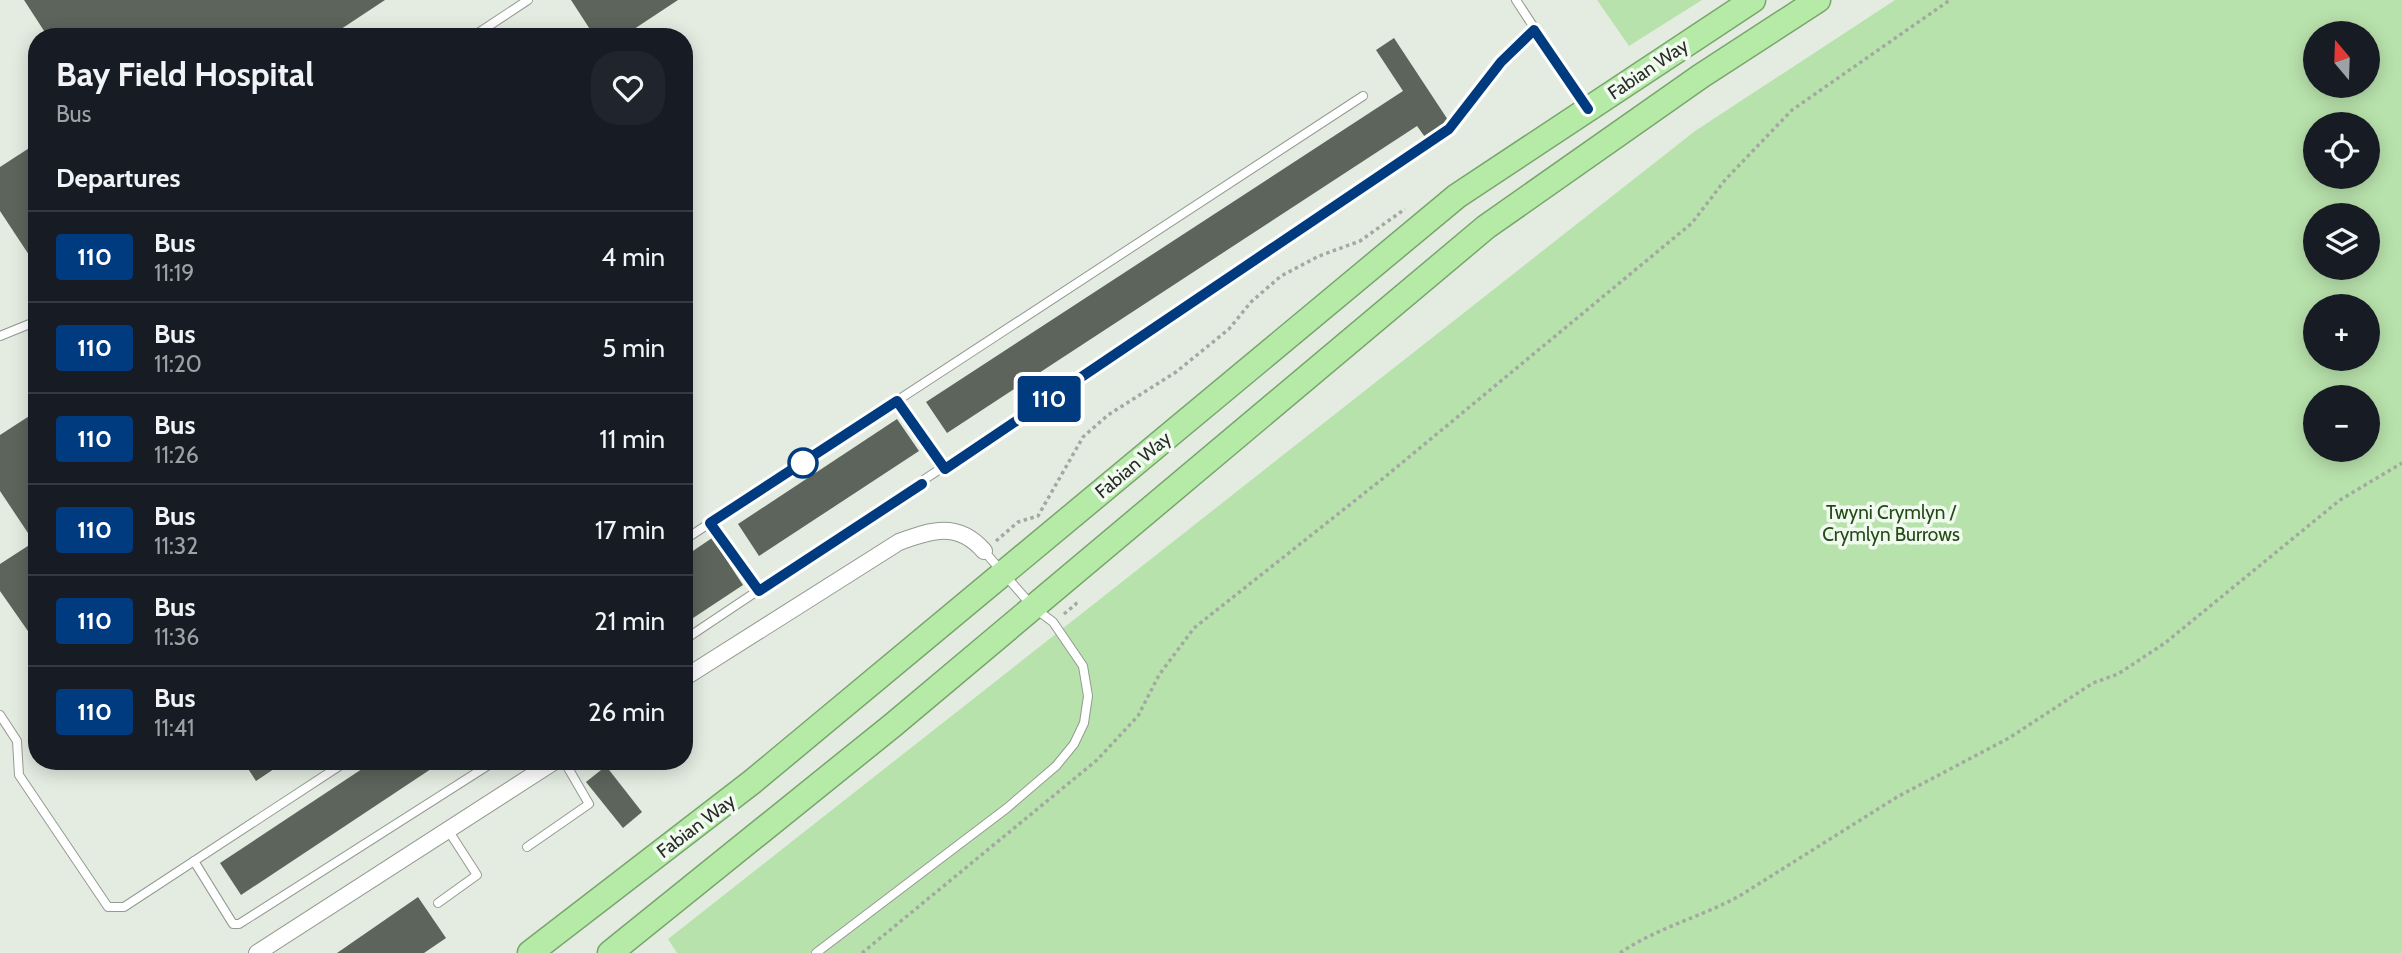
<!DOCTYPE html>
<meta charset="utf-8">
<style>
body{margin:0;font-family:Cabin,sans-serif;background:#20242c;color:#f1f3f6;height:100vh;display:flex;flex-direction:column;font-size:26px;white-space:nowrap}
*{box-sizing:border-box;margin:0}
p{font-size:23px;color:#9ea1a6}
.icon{flex:none;width:38px;height:38px;fill:none;stroke:currentColor;stroke-width:2;stroke-linecap:round;stroke-linejoin:round}
.map{position:relative;flex:1;overflow:hidden}
.side{position:absolute;left:28px;top:28px;width:665px;height:742px;display:flex;flex-direction:column;background:#171b24;border-radius:28px;box-shadow:0 4px 18px #0003}
.side>*{flex:none}
.badge{padding:0 14px;border-radius:5px;font-size:24px;line-height:46px}
.needle{width:46px;rotate:341deg}
.buttons{position:absolute;left:2303px;top:21px;display:grid;gap:14px}
.buttons a{display:grid;place-items:center;width:77px;height:77px;border-radius:50%;background:#171b24;box-shadow:0 4px 18px #0003;font-size:35px}
.map>.badge{position:absolute;translate:-50% -50%;box-shadow:0 0 0 4px #fff}
h2{padding:0 28px;font-size:26px;line-height:63px}
.round{display:grid;place-items:center;flex:none;width:74px;height:74px;border-radius:28px;background:#20242c}
.summary{display:flex;align-items:center;justify-content:space-between;height:119px;padding:0 28px}
h1{font-size:33px;font-weight:700;line-height:52px}
ul{padding:0;list-style:none}
li{display:flex;align-items:center;gap:21px;height:91px;padding:0 28px;border-top:2px solid #363941}
li div{flex:1}
li b{display:block;font-size:26px}
li em{font-style:normal}
li .badge{min-width:77px;font-weight:700;text-align:center}
.map>svg:first-child{display:block}
</style>
<div class="map">
<svg width="2402" height="953" viewBox="0 0 2402 953">
<rect width="100%" height="100%" fill="#e4ece2"/>
<g fill="#b8e2ac" fill-rule="evenodd">
<path d="M 1597,0 L 1702,0 L 1629,46 Z"/>
<path d="M 1895,0 L 2402,0 L 2402,953 L 677,953 L 668,939 L 1695,131 ZM 2315,33 L 2368,33 L 2368,86 L 2315,86 ZM 2315,124 L 2368,124 L 2368,177 L 2315,177 ZM 2315,215 L 2368,215 L 2368,268 L 2315,268 ZM 2315,306 L 2368,306 L 2368,359 L 2315,359 ZM 2315,397 L 2368,397 L 2368,450 L 2315,450 Z"/>
</g>
<g fill="#5d645b">
<path d="M 24,0 L 385,0 L 329,37 L 48,37 Z"/>
<path d="M 571,0 L 678,0 L 622,37 L 595,37 Z"/>
<path d="M 1394,38 L 1448,120 L 1444,124 L 1425,137 L 1417,126 L 947,433 L 926,402 L 1403,91 L 1376,50 Z"/>
<path d="M 37,143 L 37,267 L 0,211 L 0,167 Z"/>
<path d="M 37,411 L 37,644 L 0,591 L 0,564 L 34,542 L 0,491 L 0,435 Z"/>
<path d="M 897,419 L 919,451 L 759,556 L 738,524 Z"/>
<path d="M 712,538 L 743,585 L 684,624 L 684,557 Z"/>
<path d="M 243,761 L 286,761 L 256,781 Z"/>
<path d="M 374,761 L 443,761 L 241,895 L 220,863 Z"/>
<path d="M 606,766 L 642,812 L 623,828 L 586,782 Z"/>
<path d="M 418,897 L 446,938 L 424,953 L 337,953 Z"/>
</g>
<g fill="none" stroke-linecap="round" stroke-linejoin="round">
<defs>
<g id="service">
<path d="M 1516,0 L 1586,107"/>
<path d="M 472,37 L 528,0"/>
<path d="M 0,336 L 37,321"/>
<path d="M 897,401 L 945,469"/>
<path d="M 710,523 L 759,591"/>
<path d="M 684,540 L 1363,96"/>
<path d="M 684,640 L 1449,129 L 1501,62 L 1534,30"/>
<path d="M 0,715 L 17,741 L 19,775 L 108,907 L 124,907 L 347,761"/>
<path d="M 527,847 L 589,804 L 564,761"/>
<path d="M 194,861 L 233,924 L 239,924 L 495,761"/>
<path d="M 438,903 L 477,875 L 448,830"/>
<path d="M 816,953 L 1007,808 L 1056,766 L 1074,744 L 1084,723 L 1088,696 L 1083,666 L 1053,622 L 1033,607 L 984,551"/>
</g>
<g id="minor">
<path d="M 684,678 L 899,542 C 931,530 958,521 984,551"/>
<path d="M 257,953 L 555,761"/>
</g>
<g id="trunk">
<path d="M 530,953 L 752,782 L 1457,196 L 1753,0"/>
<path d="M 610,953 L 893,725 L 1486,227 L 1701,76 L 1818,0"/>
</g>
</defs>
<use href="#service" stroke="#939a91" stroke-width="10"/>
<use href="#minor" stroke="#939a91" stroke-width="18"/>
<use href="#trunk" stroke="#79a56c" stroke-width="27"/>
<g stroke="#a3a9a1" stroke-width="3.5" stroke-dasharray="3.5 3.5" stroke-linecap="butt">
<path d="M 996,541 L 1018,522 L 1038,516 L 1083,437 L 1108,415 L 1176,372 L 1229,329 L 1251,302 L 1281,276 L 1319,256 L 1360,241 L 1405,209"/>
<path d="M 1064,614 L 1076,604 L 1074,599"/>
<path d="M 862,953 L 1097,760 L 1138,716 L 1159,675 L 1194,628 L 1386,476 L 1692,223 L 1725,180 L 1792,110 L 1950,0"/>
<path d="M 1620,953 C 1658,927 1702,917 1741,895 L 1897,797 L 2009,738 L 2093,683 L 2118,674 L 2165,643 L 2340,500 L 2402,463"/>
</g>
<use href="#service" stroke="#fff" stroke-width="8"/>
<use href="#minor" stroke="#fff" stroke-width="16"/>
<use href="#trunk" stroke="#b6eba7" stroke-width="24"/>
</g>
<g fill="none" stroke-linecap="round" stroke-linejoin="round">
<defs>
<path id="line" d="M 922,484 L 759,591 L 710,523 L 897,401 L 945,469 L 1449,129 L 1501,62 L 1534,30 L 1588,109"/>
</defs>
<use href="#line" stroke="#fff" stroke-width="16"/>
<use href="#line" stroke="#003b80" stroke-width="10"/>
</g>
<circle fill="#fff" stroke="#003b80" stroke-width="3.5" cx="803" cy="463" r="14"/>
<g text-anchor="middle" dominant-baseline="central" stroke-width="7" stroke-linejoin="round" paint-order="stroke">
<g font-size="19" fill="#292c28" stroke="#f1faef">
<text transform="translate(1648 69) rotate(-34)">Fabian Way</text>
<text transform="translate(1133 465) rotate(-40)">Fabian Way</text>
<text transform="translate(696 826) rotate(-37)">Fabian Way</text>
</g>
<g font-size="19" fill="#244a17" stroke="#f1faef">
<text x="1891" y="512">Twyni Crymlyn /<tspan x="1891" dy="22">Crymlyn Burrows</tspan></text>
</g>
</g>
</svg>
<div class="buttons">
<a><svg class="needle" viewBox="-14 -14 28 28"><path d="M0-13l5 13h-10z" fill="#e53935"/><path d="M0 13l5-13h-10z" fill="#9ea1a6"/></svg></a>
<a><svg class="icon" aria-label="locate" viewBox="0 0 24 24"><circle cx="12" cy="12" r="6"/><path d="M12 2v4M12 18v4M2 12h4M18 12h4"/></svg></a>
<a><svg class="icon" aria-label="layers" viewBox="0 0 24 24"><path d="M12 4l9 5-9 5-9-5zM3 14l9 5 9-5"/></svg></a>
<a>+</a>
<a>−</a>
</div>
<b class="badge" style="left:1049px;top:399px;background:#003b80;color:#fff">110</b>
<section class="side">
<div class="summary"><div><h1>Bay Field Hospital</h1><p>Bus</p></div><a class="round"><svg class="icon" aria-label="heart" viewBox="0 0 24 24"><path d="M12 20l-8-8c-3-5 5-10 8-4 3-6 11-1 8 4z"/></svg></a></div>
<h2>Departures</h2>
<ul>
<li><span class="badge" style="background:#003b80;color:#fff">110</span><div><b>Bus</b><p>11:19</p></div><em>4 min</em></li>
<li><span class="badge" style="background:#003b80;color:#fff">110</span><div><b>Bus</b><p>11:20</p></div><em>5 min</em></li>
<li><span class="badge" style="background:#003b80;color:#fff">110</span><div><b>Bus</b><p>11:26</p></div><em>11 min</em></li>
<li><span class="badge" style="background:#003b80;color:#fff">110</span><div><b>Bus</b><p>11:32</p></div><em>17 min</em></li>
<li><span class="badge" style="background:#003b80;color:#fff">110</span><div><b>Bus</b><p>11:36</p></div><em>21 min</em></li>
<li><span class="badge" style="background:#003b80;color:#fff">110</span><div><b>Bus</b><p>11:41</p></div><em>26 min</em></li>
</ul>
</section>
</div>
